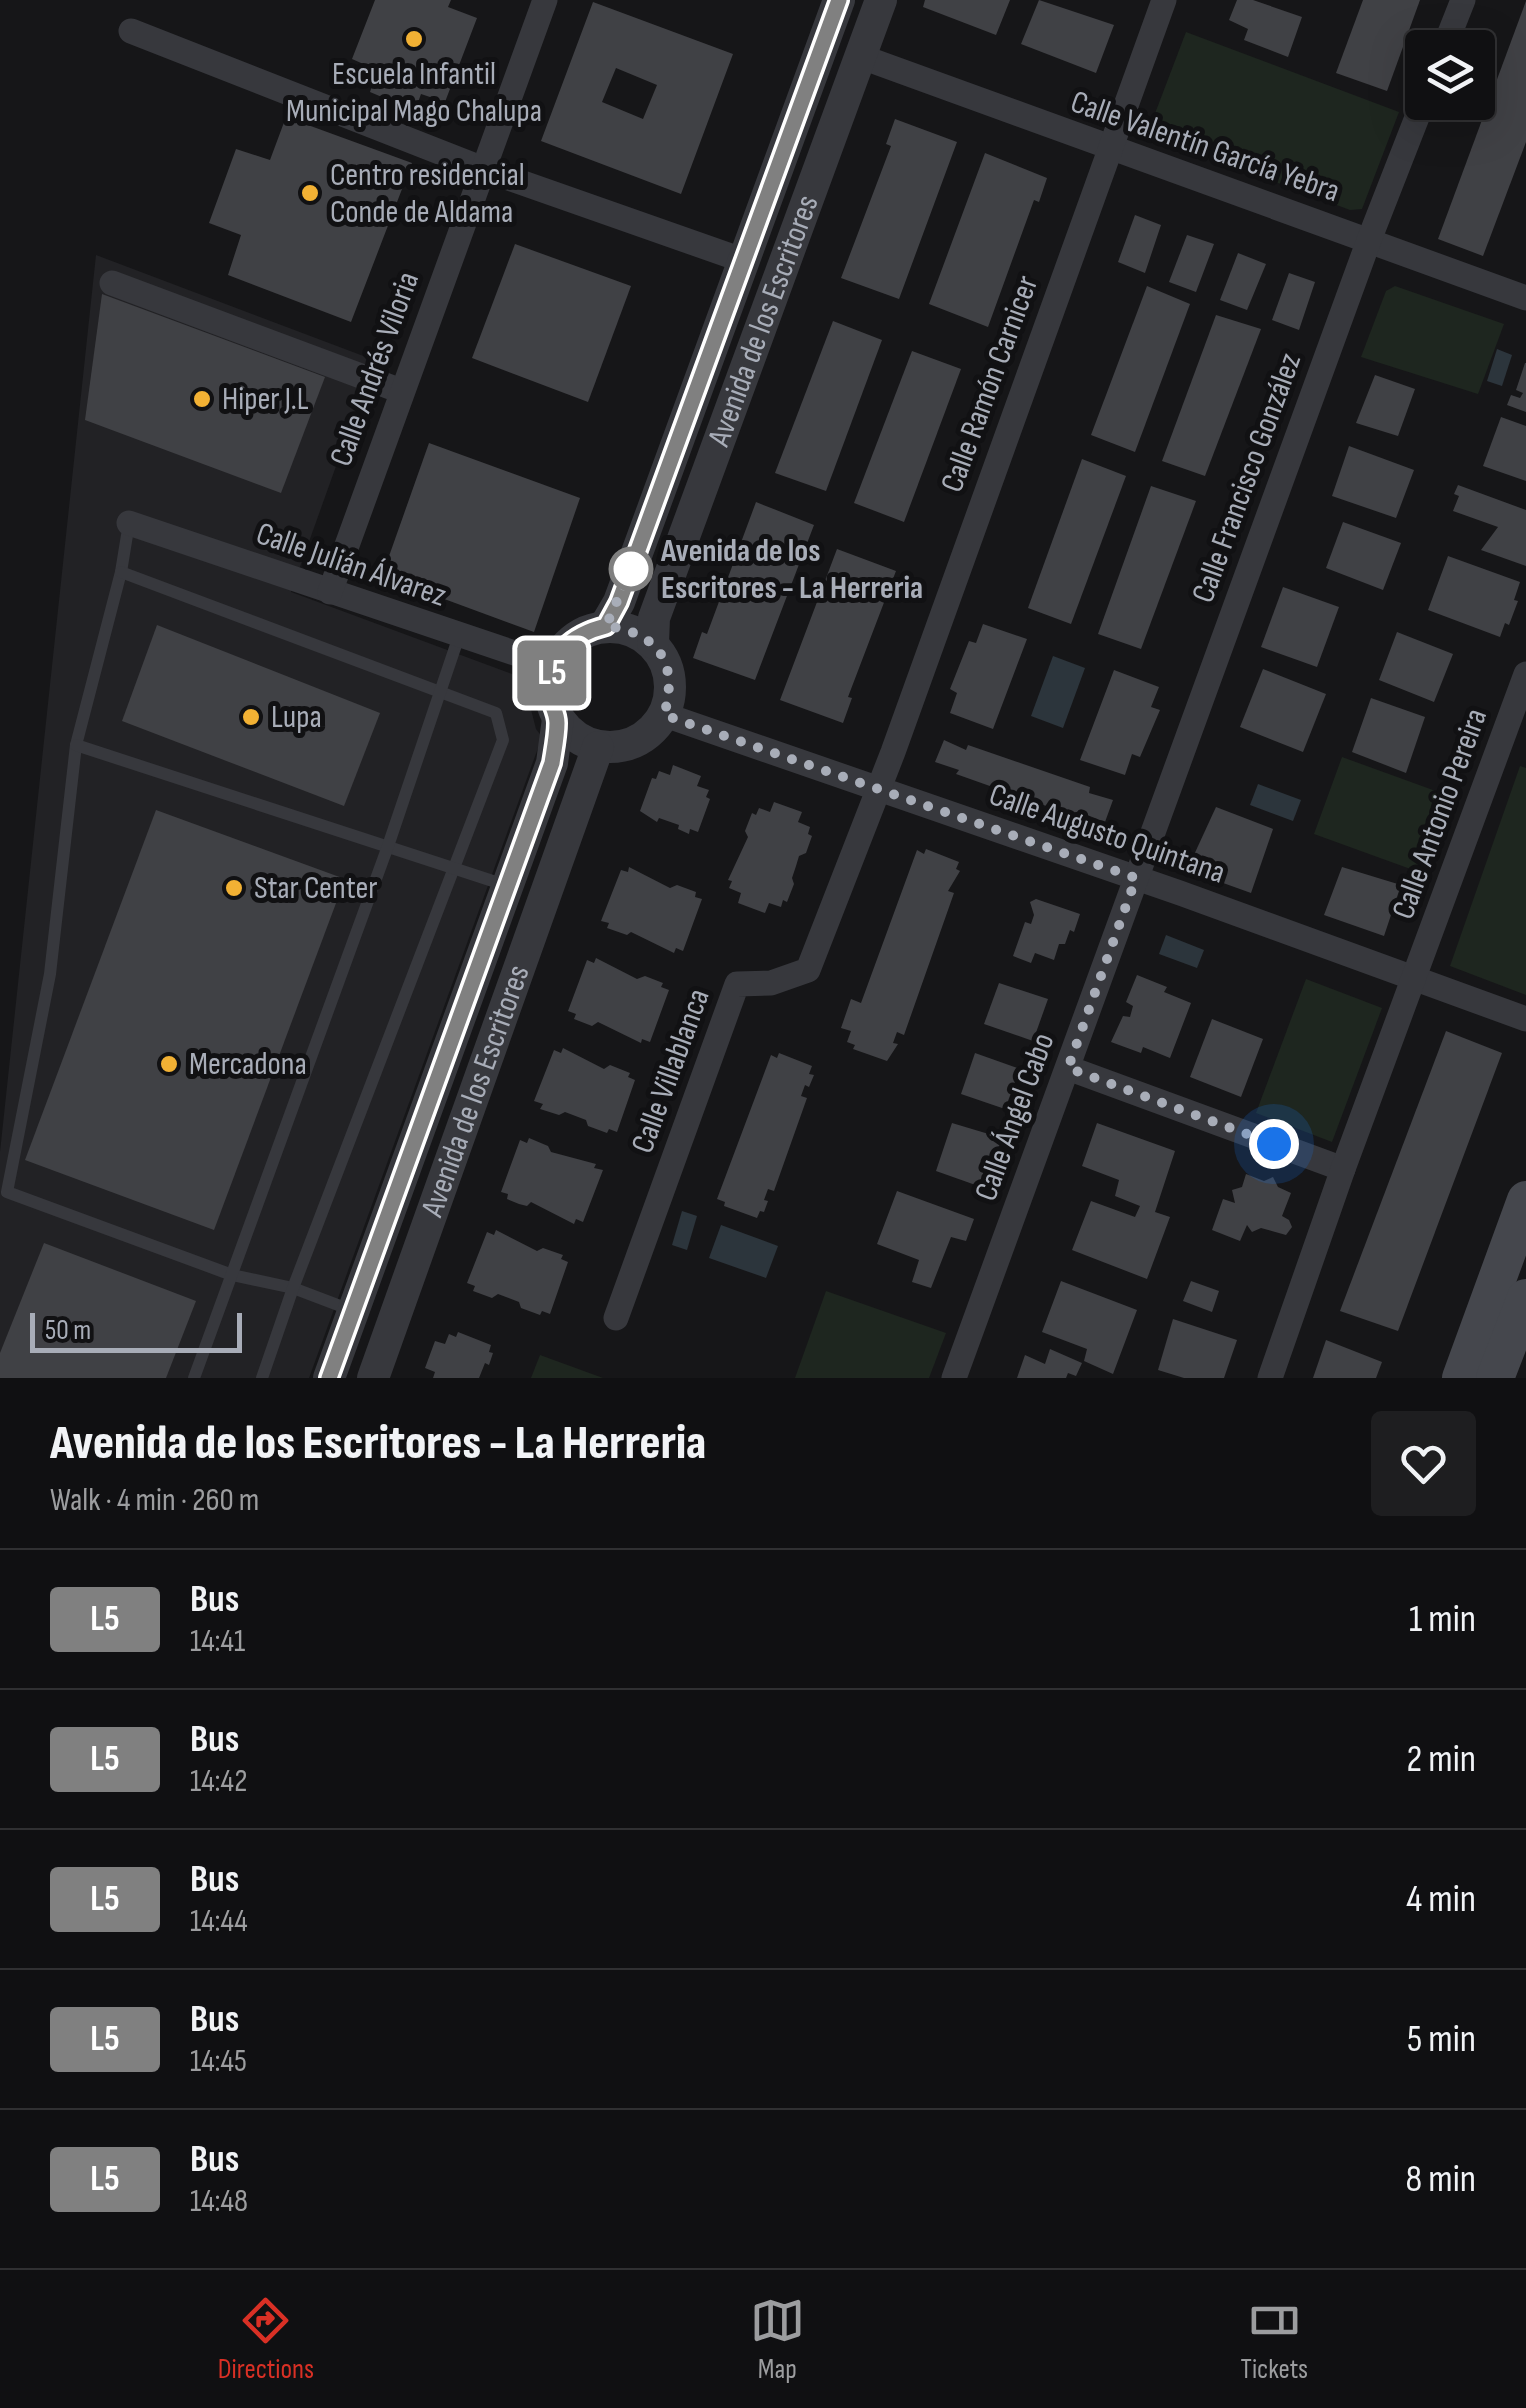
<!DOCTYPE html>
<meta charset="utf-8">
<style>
body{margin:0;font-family:"Sofia Sans Condensed",sans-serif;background:#1e1e20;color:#f1f3f6;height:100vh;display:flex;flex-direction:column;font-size:38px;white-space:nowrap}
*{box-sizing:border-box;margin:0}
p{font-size:32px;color:#9c9d9f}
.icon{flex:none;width:55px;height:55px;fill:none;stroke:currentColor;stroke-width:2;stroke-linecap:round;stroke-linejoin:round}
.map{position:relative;height:1378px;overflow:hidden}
.panel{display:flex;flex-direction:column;background:#101012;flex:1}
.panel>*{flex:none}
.badge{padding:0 20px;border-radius:8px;font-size:35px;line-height:65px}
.buttons{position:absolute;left:1405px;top:30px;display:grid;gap:20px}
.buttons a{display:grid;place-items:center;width:90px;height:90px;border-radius:10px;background:#101012;box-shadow:0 10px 40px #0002,0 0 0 2px #303032;font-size:50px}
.scale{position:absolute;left:30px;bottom:25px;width:212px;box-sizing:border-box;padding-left:10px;border:5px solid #a8adb8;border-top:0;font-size:28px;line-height:35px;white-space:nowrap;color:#a8adb8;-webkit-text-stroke:8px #111113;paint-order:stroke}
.you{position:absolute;width:50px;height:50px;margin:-25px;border:8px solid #fff;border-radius:50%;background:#1a73e8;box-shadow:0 0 0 15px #1a73e833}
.map>.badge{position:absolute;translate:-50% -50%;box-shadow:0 0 0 5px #fff}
.round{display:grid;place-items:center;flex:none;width:105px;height:105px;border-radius:10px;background:#1e1e20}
.overview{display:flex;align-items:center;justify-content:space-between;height:170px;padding:0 50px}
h1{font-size:48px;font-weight:800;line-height:75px}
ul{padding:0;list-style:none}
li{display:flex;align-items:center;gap:30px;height:140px;padding:0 50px;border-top:2px solid #303032}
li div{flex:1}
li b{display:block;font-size:38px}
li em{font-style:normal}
li .badge{min-width:110px;font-weight:700;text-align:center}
.tab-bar{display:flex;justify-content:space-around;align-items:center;height:140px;border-top:2px solid #303032;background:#101012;font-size:28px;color:#9c9d9f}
.tab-bar a{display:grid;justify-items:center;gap:5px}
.tab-bar .current{color:#d93025}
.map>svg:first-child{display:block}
</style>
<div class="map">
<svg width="1526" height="1378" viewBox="0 0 1526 1378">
<rect width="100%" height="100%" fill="#161618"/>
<path fill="#222225" d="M 96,255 L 374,360 L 291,592 L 512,674 L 525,686 L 536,729 L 542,737 L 309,1378 L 0,1378 L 0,1152 Z"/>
<g fill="#1e261f">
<path d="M 1186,32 L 1399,112 L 1362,209 L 1350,210 L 1153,136 L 1151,124 Z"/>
<path d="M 1395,286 L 1504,324 L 1478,394 L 1361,357 L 1386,291 Z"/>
<path d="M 1342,757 L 1455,798 L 1427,875 L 1314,834 Z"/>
<path d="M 1520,766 L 1526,768 L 1526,995 L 1450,966 Z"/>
<path d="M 1306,979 L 1382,1008 L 1332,1142 L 1256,1113 Z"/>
<path d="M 826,1291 L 946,1333 L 929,1378 L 795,1378 Z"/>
<path d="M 540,1355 L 603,1378 L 531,1378 Z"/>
</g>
<g fill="#2c353c">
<path d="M 1497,349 L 1512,355 L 1502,386 L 1487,381 Z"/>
<path d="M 1053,656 L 1085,668 L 1063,728 L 1031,716 Z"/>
<path d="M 1258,784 L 1301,800 L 1293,821 L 1250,805 Z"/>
<path d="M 1166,935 L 1204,950 L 1197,968 L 1159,954 Z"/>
<path d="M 682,1211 L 697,1216 L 687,1250 L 672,1245 Z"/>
<path d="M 721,1225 L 778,1246 L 766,1278 L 709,1258 Z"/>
</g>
<g fill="#404145" fill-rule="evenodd">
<path d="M 375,0 L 451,0 L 448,7 L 477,18 L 445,102 L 421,94 L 415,111 L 370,92 L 377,70 L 352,59 Z"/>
<path d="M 925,0 L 1010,0 L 996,35 L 923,7 Z"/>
<path d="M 1039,0 L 1114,25 L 1096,73 L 1021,44 Z"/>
<path d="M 1237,0 L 1253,0 L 1302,17 L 1288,57 L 1244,40 L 1248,29 L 1229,20 Z"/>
<path d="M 1363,0 L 1420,0 L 1387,91 L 1336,73 Z"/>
<path d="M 1526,1 L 1526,142 L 1483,256 L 1438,239 Z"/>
<path d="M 593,2 L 733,54 L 681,194 L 541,141 ZM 616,68 L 657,85 L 643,119 L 602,102 Z"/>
<path d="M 286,117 L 412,163 L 351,322 L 228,275 L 241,235 L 209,223 L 236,149 L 270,160 Z"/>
<path d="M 895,119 L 957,142 L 899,299 L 841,278 L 891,146 L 886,144 Z"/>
<path d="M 985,153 L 1047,178 L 1039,202 L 1034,200 L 988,327 L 929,304 Z"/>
<path d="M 1135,215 L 1161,225 L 1145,273 L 1118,262 Z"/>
<path d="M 1187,235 L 1214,244 L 1196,292 L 1169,282 Z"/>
<path d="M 515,244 L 631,286 L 588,402 L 472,358 Z"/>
<path d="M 1238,253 L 1266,264 L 1247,310 L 1220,300 Z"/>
<path d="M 1289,273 L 1315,282 L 1299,330 L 1272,320 Z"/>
<path d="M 1147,286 L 1190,304 L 1135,452 L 1091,435 Z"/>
<path d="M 102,294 L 325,377 L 281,493 L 85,420 Z"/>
<path d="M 1216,315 L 1261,329 L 1205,476 L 1162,461 Z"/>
<path d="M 833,321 L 882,340 L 826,491 L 775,473 Z"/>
<path d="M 912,351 L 961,369 L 904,522 L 854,503 Z"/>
<path d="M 1525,363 L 1526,363 L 1526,412 L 1507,405 L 1511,395 L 1520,398 L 1523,393 L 1516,390 Z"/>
<path d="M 1375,375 L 1415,389 L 1398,436 L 1356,423 Z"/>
<path d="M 1501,417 L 1526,426 L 1526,481 L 1483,466 Z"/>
<path d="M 429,443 L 580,498 L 534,632 L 382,576 Z"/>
<path d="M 1349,446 L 1414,470 L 1396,518 L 1332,496 Z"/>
<path d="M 1082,459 L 1126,476 L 1071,624 L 1028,608 Z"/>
<path d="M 1458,485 L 1526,510 L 1526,566 L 1481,550 L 1498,527 L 1453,511 L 1459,496 L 1454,494 Z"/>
<path d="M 1151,486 L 1196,501 L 1141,649 L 1098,634 Z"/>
<path d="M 756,502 L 814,525 L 755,680 L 693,658 L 702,632 L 707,634 Z"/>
<path d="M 1343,522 L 1401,543 L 1383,590 L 1326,568 Z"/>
<path d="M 837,549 L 896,571 L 848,697 L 852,698 L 843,723 L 780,700 Z"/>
<path d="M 1448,556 L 1520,582 L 1514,600 L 1518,601 L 1509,625 L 1505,623 L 1500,637 L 1428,610 Z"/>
<path d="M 1283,587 L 1339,607 L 1317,667 L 1261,647 Z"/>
<path d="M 983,624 L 1027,639 L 993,729 L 950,713 L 957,693 L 950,689 L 969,641 L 976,643 Z"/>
<path d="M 157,625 L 380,713 L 344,806 L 122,721 Z"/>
<path d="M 1397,632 L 1453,654 L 1434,702 L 1379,680 Z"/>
<path d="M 1263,669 L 1326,694 L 1303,752 L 1240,727 Z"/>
<path d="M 1114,670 L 1159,687 L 1151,707 L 1160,710 L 1140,757 L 1132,754 L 1125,775 L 1080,760 Z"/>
<path d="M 1371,698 L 1425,717 L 1406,773 L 1352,752 Z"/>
<path d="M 944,740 L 966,750 L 968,745 L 1090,787 L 1089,793 L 1113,800 L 1105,822 L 1082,813 L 1080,818 L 956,774 L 959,770 L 935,762 Z"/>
<path d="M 673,765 L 701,776 L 697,786 L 709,790 L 706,797 L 710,799 L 698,832 L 690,829 L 689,834 L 678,829 L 679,825 L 659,818 L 657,822 L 640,811 L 652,778 L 656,779 L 659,771 L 670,775 Z"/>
<path d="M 774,802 L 802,812 L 798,822 L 810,827 L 808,834 L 812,836 L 806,853 L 799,856 L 796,866 L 792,878 L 794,884 L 787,902 L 783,900 L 781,907 L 769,903 L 765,913 L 738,903 L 741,893 L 729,888 L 732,881 L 728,880 L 748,837 L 745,831 L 752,813 L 756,815 L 759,808 L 770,812 Z"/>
<path d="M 1216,807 L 1273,829 L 1251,893 L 1187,870 Z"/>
<path d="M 156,810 L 345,879 L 214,1230 L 25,1160 Z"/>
<path d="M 926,849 L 959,862 L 956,869 L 960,871 L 948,891 L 954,893 L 904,1035 L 897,1032 L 893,1043 L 898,1044 L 887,1061 L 853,1049 L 855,1045 L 847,1042 L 851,1031 L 841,1028 L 851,999 L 861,1003 L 917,850 L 924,854 Z"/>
<path d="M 629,867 L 670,888 L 677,885 L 696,892 L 695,897 L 702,899 L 683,951 L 676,948 L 674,953 L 631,932 L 627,935 L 607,928 L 609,923 L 601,921 L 621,870 L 628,872 Z"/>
<path d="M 1342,867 L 1401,885 L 1384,936 L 1324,915 Z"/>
<path d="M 1036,899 L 1080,914 L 1074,932 L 1070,930 L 1065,944 L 1059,944 L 1054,960 L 1035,953 L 1031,963 L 1013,956 L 1025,922 L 1031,924 L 1034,915 L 1030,902 Z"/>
<path d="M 596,958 L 637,979 L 645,976 L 663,983 L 661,987 L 669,990 L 650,1042 L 642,1039 L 641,1043 L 598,1022 L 592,1026 L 574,1019 L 576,1014 L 568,1011 L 587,960 L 594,963 Z"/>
<path d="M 1137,975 L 1167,987 L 1164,992 L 1191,1003 L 1170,1058 L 1143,1047 L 1141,1053 L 1111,1042 L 1123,1016 L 1130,1017 L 1133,1006 L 1126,1002 Z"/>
<path d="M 999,983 L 1048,999 L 1033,1041 L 984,1024 Z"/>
<path d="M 1212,1019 L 1263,1039 L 1241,1097 L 1190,1077 Z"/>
<path d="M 1446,1031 L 1502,1053 L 1398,1331 L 1340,1311 Z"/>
<path d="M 563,1048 L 604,1069 L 610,1065 L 630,1073 L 628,1077 L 635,1080 L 617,1132 L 609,1129 L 607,1133 L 588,1126 L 586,1120 L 565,1112 L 559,1115 L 540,1109 L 543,1104 L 534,1101 L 554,1050 L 561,1053 Z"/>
<path d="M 779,1053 L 812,1066 L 809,1074 L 814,1075 L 809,1087 L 805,1085 L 801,1096 L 807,1098 L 774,1191 L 768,1189 L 764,1200 L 768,1201 L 764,1212 L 760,1211 L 757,1218 L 724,1206 L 725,1202 L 717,1199 L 771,1055 L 777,1058 Z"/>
<path d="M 975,1053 L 1020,1069 L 1005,1109 L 961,1094 Z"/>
<path d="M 952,1123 L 1002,1138 L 984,1188 L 936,1171 Z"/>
<path d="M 1097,1123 L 1175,1151 L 1155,1212 L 1170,1217 L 1147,1279 L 1072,1250 L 1091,1201 L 1135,1217 L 1140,1206 L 1115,1196 L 1119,1180 L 1082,1166 Z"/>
<path d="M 529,1138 L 548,1146 L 551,1152 L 596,1164 L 594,1168 L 603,1170 L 583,1222 L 576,1219 L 574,1224 L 531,1202 L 527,1206 L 519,1204 L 507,1199 L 508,1194 L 501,1192 L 520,1140 L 527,1143 Z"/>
<path d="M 1246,1174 L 1264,1181 L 1273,1177 L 1278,1187 L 1291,1193 L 1282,1216 L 1289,1220 L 1292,1227 L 1286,1235 L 1261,1228 L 1252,1232 L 1247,1225 L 1240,1241 L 1212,1230 L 1223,1199 L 1235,1203 L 1232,1190 L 1242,1187 Z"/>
<path d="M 897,1191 L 974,1219 L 966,1241 L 951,1237 L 931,1288 L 912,1282 L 919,1260 L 877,1244 Z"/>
<path d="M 496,1230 L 537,1251 L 543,1248 L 563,1255 L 561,1259 L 568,1262 L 550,1314 L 542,1311 L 540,1315 L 521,1308 L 519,1302 L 498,1294 L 492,1298 L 473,1291 L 475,1286 L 467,1283 L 487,1232 L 494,1235 Z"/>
<path d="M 44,1243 L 196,1301 L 166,1378 L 0,1378 L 0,1353 Z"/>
<path d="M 1061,1281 L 1137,1310 L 1113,1374 L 1084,1361 L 1087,1349 L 1042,1332 Z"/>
<path d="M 1191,1281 L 1219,1291 L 1212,1312 L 1183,1301 Z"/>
<path d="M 1173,1319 L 1237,1340 L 1224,1378 L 1184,1378 L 1158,1370 Z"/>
<path d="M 458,1332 L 491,1345 L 489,1352 L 493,1353 L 489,1365 L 485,1363 L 479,1378 L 433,1378 L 435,1372 L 425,1368 L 435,1341 L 445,1344 L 449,1334 L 456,1337 Z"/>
<path d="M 1326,1340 L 1382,1362 L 1376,1378 L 1313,1378 Z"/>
<path d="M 1050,1349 L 1082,1363 L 1076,1376 L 1068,1373 L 1066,1378 L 1017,1378 L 1025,1355 L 1045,1364 Z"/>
</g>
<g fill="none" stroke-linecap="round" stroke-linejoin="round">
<g stroke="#37383d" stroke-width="12">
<path d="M 129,523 L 121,572 L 76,745 L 50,974 L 7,1192 L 232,1275 L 293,1288 L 351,1310"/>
<path d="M 121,572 L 496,713 L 503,740 L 293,1288 L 262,1378"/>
<path d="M 76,745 L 505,885"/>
<path d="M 194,1378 L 388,846 L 459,636"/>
</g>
<g stroke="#37383d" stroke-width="25">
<path d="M 131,31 L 483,169 L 745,261"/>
<path d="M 1444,48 L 1463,0"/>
<path d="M 862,57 L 1526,298"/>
<path d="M 112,283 L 401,391"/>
<path d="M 129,523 L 553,666"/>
<path d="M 330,592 L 545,0"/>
<path d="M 665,715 L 1180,893 L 1526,1019"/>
<path d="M 1068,1068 L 1343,1169"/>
<path d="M 616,1318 L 737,984 L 771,983 L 808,970 L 893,752 L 1164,0"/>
<path d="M 954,1378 L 1369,240 L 1423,102"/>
<path d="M 1270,1378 L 1343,1169 L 1526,674"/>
</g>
<g stroke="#37383d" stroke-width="32">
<path d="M 605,626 L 619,602 L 839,0"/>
<circle cx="610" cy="687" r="60"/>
<path id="s1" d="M 653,643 L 654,618 L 881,0"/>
<path d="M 329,1378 L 552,763 L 558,719"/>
<path id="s2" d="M 373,1378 L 598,747"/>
</g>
<g stroke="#45474d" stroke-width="38">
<path d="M 1461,1378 L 1526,1200"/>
<path d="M 1495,1378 L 1526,1298"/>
</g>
</g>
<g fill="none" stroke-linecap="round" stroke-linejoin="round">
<defs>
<path id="line" d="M 329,1378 L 552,763 C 554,750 557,736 557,723 C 557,712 550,703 549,692 C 546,655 573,634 606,626 L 619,602 L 839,0"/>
</defs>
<use href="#line" stroke="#fff" stroke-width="22"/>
<use href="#line" stroke="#808080" stroke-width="15"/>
<path stroke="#a8adb8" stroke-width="10" stroke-dasharray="0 18" d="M 631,569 L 606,626 C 659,633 679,663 664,715 L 1136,878 L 1068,1068 L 1274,1144"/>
</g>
<g fill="#f2b134" stroke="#111113" stroke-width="4">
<circle cx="414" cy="39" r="10"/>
<circle cx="310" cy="193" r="10"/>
<circle cx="202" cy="399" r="10"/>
<circle cx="251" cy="717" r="10"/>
<circle cx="234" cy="888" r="10"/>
<circle cx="169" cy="1064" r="10"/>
</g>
<circle fill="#fff" stroke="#808080" stroke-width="5" cx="631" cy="569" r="20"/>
<g text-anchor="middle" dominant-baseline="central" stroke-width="10" stroke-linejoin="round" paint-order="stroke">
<g font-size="32" fill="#a8adb8" stroke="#111113" text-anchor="start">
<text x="414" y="74" text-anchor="middle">Escuela Infantil<tspan x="414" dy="37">Municipal Mago Chalupa</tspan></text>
<text x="330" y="175">Centro residencial<tspan x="330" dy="37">Conde de Aldama</tspan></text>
<text x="222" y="399">Hiper J.L</text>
<text x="271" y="717">Lupa</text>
<text x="254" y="888">Star Center</text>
<text x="189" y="1064">Mercadona</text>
</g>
<g font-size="32" fill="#a8adb8" stroke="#111113">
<text transform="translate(1205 147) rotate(19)">Calle Valentín García Yebra</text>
<text stroke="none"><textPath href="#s1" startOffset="342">Avenida de los Escritores</textPath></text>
<text transform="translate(375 369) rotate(-70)">Calle Andrés Viloria</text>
<text transform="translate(990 384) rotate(-70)">Calle Ramón Carnicer</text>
<text transform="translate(1247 478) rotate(-70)">Calle Francisco González</text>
<text transform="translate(351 565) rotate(19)">Calle Julián Álvarez</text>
<text transform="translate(1440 814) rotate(-70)">Calle Antonio Pereira</text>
<text transform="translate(1107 834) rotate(19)">Calle Augusto Quintana</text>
<text transform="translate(671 1071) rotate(-70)">Calle Villablanca</text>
<text stroke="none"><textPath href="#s2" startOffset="305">Avenida de los Escritores</textPath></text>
<text transform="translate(1015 1117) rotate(-70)">Calle Ángel Cabo</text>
</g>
<g font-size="32" font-weight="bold" fill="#a8adb8" stroke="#111113" text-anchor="start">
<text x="661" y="551">Avenida de los<tspan x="661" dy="37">Escritores - La Herreria</tspan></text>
</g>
</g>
</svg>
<div class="buttons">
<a><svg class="icon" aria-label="layers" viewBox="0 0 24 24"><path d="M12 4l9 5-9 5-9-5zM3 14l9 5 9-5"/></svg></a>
</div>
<div class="scale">50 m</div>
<div class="you" style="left:1274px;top:1144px"></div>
<b class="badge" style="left:552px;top:673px;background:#808080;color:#fff">L5</b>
</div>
<section class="panel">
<div class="overview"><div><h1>Avenida de los Escritores - La Herreria</h1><p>Walk · 4 min · 260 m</p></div><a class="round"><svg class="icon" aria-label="heart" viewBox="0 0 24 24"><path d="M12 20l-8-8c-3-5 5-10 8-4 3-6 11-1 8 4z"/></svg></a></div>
<ul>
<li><span class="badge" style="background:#808080;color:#fff">L5</span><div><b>Bus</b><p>14:41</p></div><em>1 min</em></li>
<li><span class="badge" style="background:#808080;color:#fff">L5</span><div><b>Bus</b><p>14:42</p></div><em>2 min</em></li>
<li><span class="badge" style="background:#808080;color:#fff">L5</span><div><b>Bus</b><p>14:44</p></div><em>4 min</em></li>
<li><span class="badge" style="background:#808080;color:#fff">L5</span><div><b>Bus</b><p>14:45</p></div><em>5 min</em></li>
<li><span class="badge" style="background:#808080;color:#fff">L5</span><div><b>Bus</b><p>14:48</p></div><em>8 min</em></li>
</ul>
</section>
<nav class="tab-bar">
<a class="current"><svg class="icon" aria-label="directions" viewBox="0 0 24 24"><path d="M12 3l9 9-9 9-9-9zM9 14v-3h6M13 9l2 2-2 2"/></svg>Directions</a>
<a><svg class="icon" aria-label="map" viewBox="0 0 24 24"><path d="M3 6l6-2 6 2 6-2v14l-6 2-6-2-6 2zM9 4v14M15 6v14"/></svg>Map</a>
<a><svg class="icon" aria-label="tickets" viewBox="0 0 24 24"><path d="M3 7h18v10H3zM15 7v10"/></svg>Tickets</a>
</nav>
